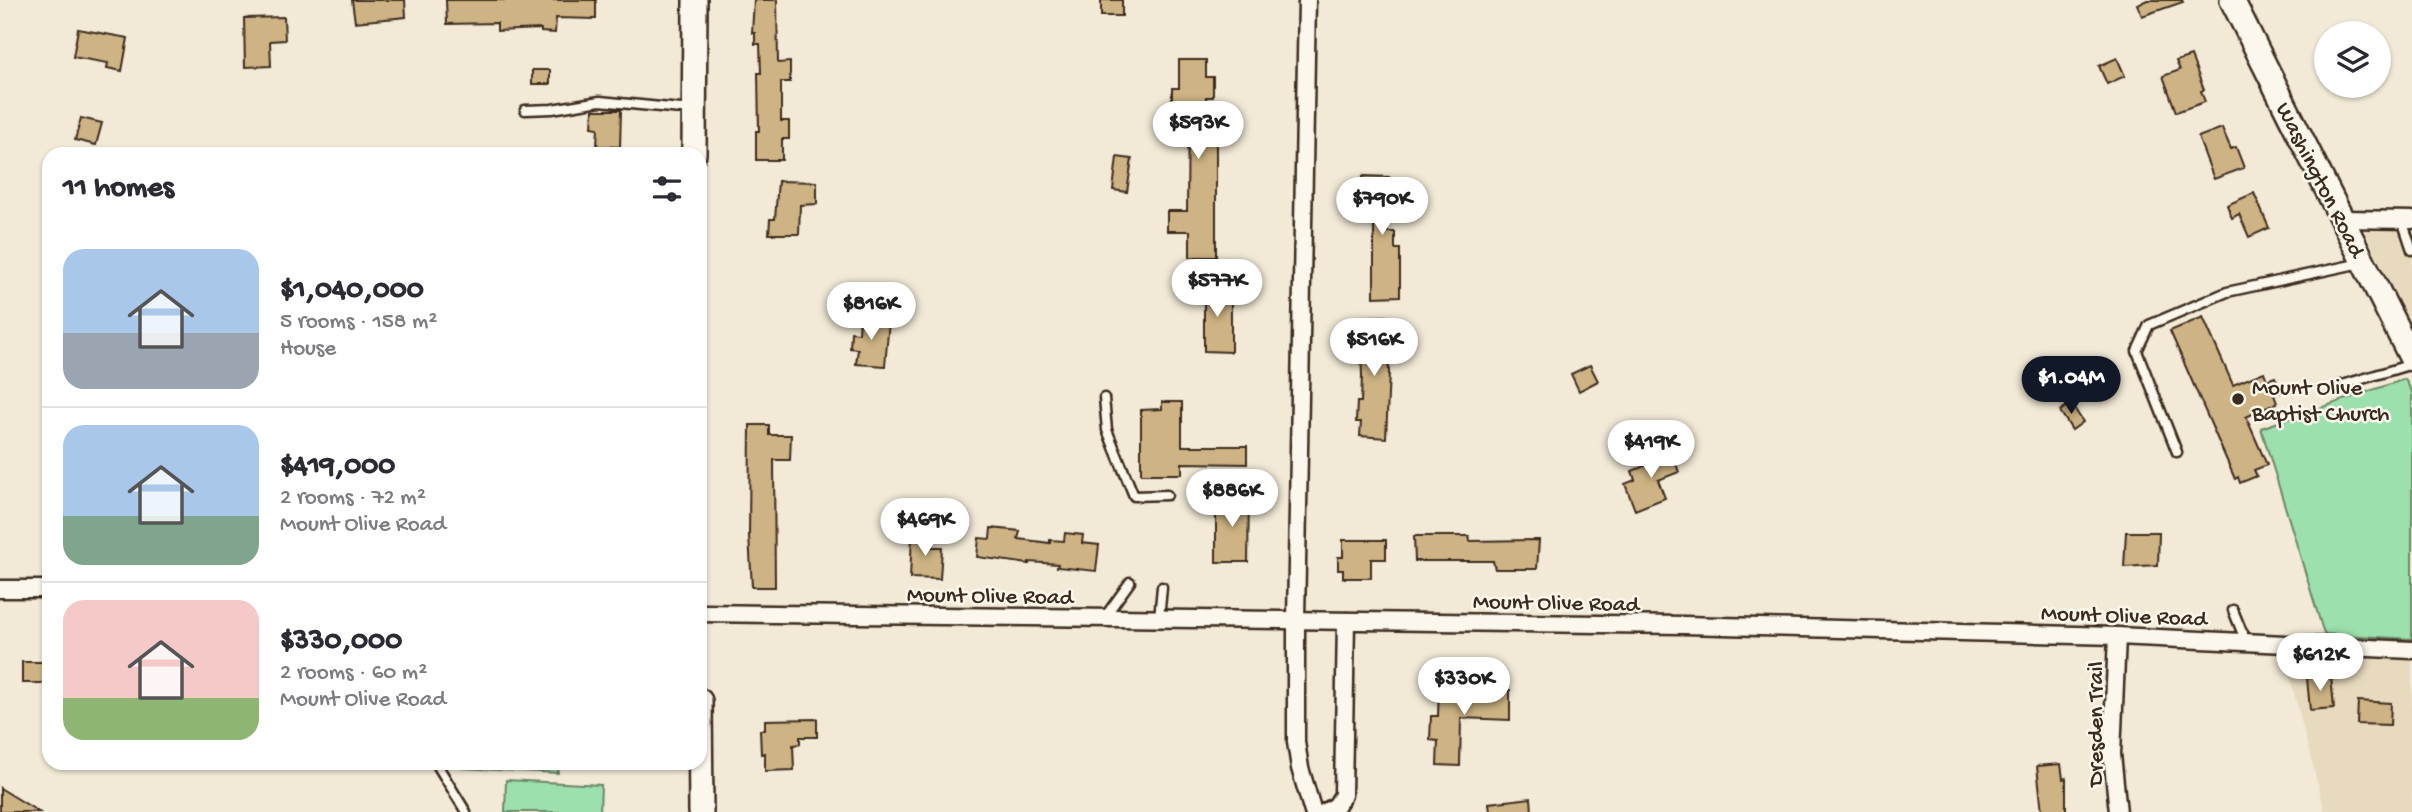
<!DOCTYPE html>
<meta charset="utf-8">
<style>
body{margin:0;font-family:"Gochi Hand",sans-serif;background:#f2f2f3;color:#2b2b33;height:100vh;display:flex;flex-direction:column;font-size:26px;white-space:nowrap}
*{box-sizing:border-box;margin:0}
p{font-size:23px;color:#7c7c81}
.icon{flex:none;width:38px;height:38px;fill:none;stroke:currentColor;stroke-width:2;stroke-linecap:round;stroke-linejoin:round}
.map{position:relative;flex:1;overflow:hidden}
.side{position:absolute;left:42px;top:147px;width:665px;height:623px;display:flex;flex-direction:column;background:#fff;border-radius:21px;box-shadow:0 2px 5px #0004}
.side>*{flex:none}
.fabs{position:absolute;left:2314px;top:21px;display:grid;gap:14px}
.fabs a{display:grid;place-items:center;width:77px;height:77px;border-radius:50%;background:#fff;box-shadow:0 2px 5px #0004;font-size:35px}
.price{position:absolute;translate:-50% -60px;padding:0 16px;border-radius:24px;background:#fff;color:#222;font-size:23px;line-height:46px;filter:drop-shadow(0 2px 4px #0008)}
.price::after{content:'';position:absolute;left:50%;top:42px;width:21px;height:16px;margin-left:-10px;background:inherit;clip-path:polygon(0 0,100% 0,50% 100%)}
.price.current{background:#111827;color:#fff}
ul{padding:0;list-style:none}
li{display:flex;align-items:center;gap:21px;height:175px;padding:0 21px}
li+li{border-top:2px solid #e1e1e2}
li span{display:grid;place-items:center;flex:none;width:196px;height:140px;border-radius:21px;color:#555}
li>.icon{margin-inline-start:auto}
span .icon{width:84px;height:84px;fill:#fffc;stroke-width:1}
li b{font-size:30px}
h2{display:flex;justify-content:space-between;align-items:center;height:84px;padding:0 21px;font-size:30px}
.map>svg:first-child{display:block}
</style>
<div class="map">
<svg width="2412" height="812" viewBox="0 0 2412 812">
<rect width="100%" height="100%" fill="#f2ead7"/>
<filter id="ink" filterUnits="userSpaceOnUse"><feTurbulence type="fractalNoise" baseFrequency=".0143" numOctaves="2"/><feDisplacementMap in="SourceGraphic" scale="14" xChannelSelector="R" yChannelSelector="G"/><feConvolveMatrix kernelMatrix="1 2 1 2 8 2 1 2 1" color-interpolation-filters="sRGB"/></filter>
<g filter="url(#ink)">
<g fill="#e7dabe">
<polygon points="2355,210 2412,213 2412,329"/>
<polygon points="2284,654 2412,660 2412,812 2325,812"/>
</g>
<g fill="#9ce1ad" stroke="#6c8666" stroke-width="2">
<polygon points="2405,379 2412,392 2412,639 2324,634 2261,428"/>
<polygon points="463,763 558,763 558,773 462,768"/>
<polygon points="506,780 601,785 600,812 505,812"/>
</g>
<g fill="#ceb484" stroke="#3b2a1e" stroke-width="2">
<polygon points="352,0 405,0 406,17 355,22"/>
<polygon points="446,0 596,0 596,19 556,18 555,33 541,32 541,29 497,31 497,23 447,24"/>
<polygon points="754,0 777,0 778,63 790,62 790,82 781,82 781,121 789,121 789,139 782,139 782,160 756,160 756,131 759,131 758,73 761,73 760,44 755,44 755,33 752,33"/>
<rect x="1101" y="0" width="21" height="16"/>
<polygon points="2148,0 2182,0 2183,2 2142,16 2137,4"/>
<polygon points="284,17 285,40 270,41 271,66 245,67 244,18"/>
<polygon points="78,29 128,38 122,71 107,68 108,63 73,57"/>
<polygon points="2191,56 2204,90 2201,91 2205,102 2176,112 2163,76 2180,70 2176,61"/>
<polygon points="2117,58 2125,76 2107,84 2099,66"/>
<polygon points="1179,60 1206,60 1206,77 1213,77 1213,97 1206,97 1207,124 1216,124 1216,257 1190,257 1190,231 1167,231 1167,211 1187,211 1188,112 1179,112 1179,103 1172,103 1172,88 1179,88"/>
<rect x="532" y="70" width="18" height="14"/>
<polygon points="593,110 621,110 620,147 597,146 598,128 592,127"/>
<polygon points="81,118 102,123 96,145 75,140"/>
<polygon points="2222,128 2231,149 2236,147 2244,168 2214,179 2198,137"/>
<polygon points="1117,157 1132,159 1127,192 1113,190"/>
<polygon points="1363,176 1389,177 1387,232 1395,232 1395,249 1400,249 1400,296 1374,297 1374,217 1362,217"/>
<polygon points="778,181 817,182 817,204 800,205 799,234 769,234 770,219 775,219"/>
<polygon points="2254,193 2269,228 2249,237 2239,214 2232,218 2227,205"/>
<polygon points="1204,285 1228,285 1228,302 1231,302 1231,352 1204,351"/>
<polygon points="1386,316 1389,372 1386,438 1360,436 1361,422 1356,422 1357,402 1361,402 1362,376 1360,317"/>
<polygon points="2203,317 2233,385 2264,372 2267,380 2275,377 2281,392 2274,395 2277,403 2246,417 2267,465 2254,470 2257,476 2240,483 2238,477 2235,479 2170,331"/>
<polygon points="860,318 889,321 885,366 856,364 858,349 850,348 851,332 859,333"/>
<polygon points="1590,365 1598,381 1579,391 1571,374"/>
<polygon points="1162,402 1182,402 1182,446 1247,446 1247,464 1182,463 1182,474 1141,474 1141,410 1162,409"/>
<polygon points="2071,403 2083,422 2072,430 2060,411"/>
<polygon points="750,425 769,425 769,435 791,435 790,460 774,460 775,587 752,587 749,536"/>
<polygon points="1671,451 1679,472 1658,480 1665,498 1635,510 1625,484 1635,480 1632,471 1647,465 1645,461"/>
<polygon points="1216,495 1249,496 1248,562 1216,562"/>
<polygon points="991,528 1020,531 1018,539 1050,543 1050,540 1064,541 1065,533 1083,535 1082,543 1099,545 1096,571 1057,567 1058,564 1029,562 1029,564 977,557 979,538 990,539"/>
<polygon points="2126,532 2159,532 2158,565 2124,567"/>
<polygon points="912,535 932,535 931,547 942,547 940,579 910,578"/>
<polygon points="1414,536 1469,536 1470,541 1539,540 1537,569 1495,569 1493,561 1415,561"/>
<polygon points="1343,540 1386,540 1386,559 1371,559 1371,578 1343,578 1343,570 1338,570 1338,557 1343,557"/>
<rect x="22" y="662" width="27" height="21"/>
<polygon points="2331,676 2334,708 2310,710 2307,678"/>
<polygon points="1439,688 1510,690 1510,720 1461,718 1460,766 1437,765 1438,741 1430,740 1431,716 1438,716"/>
<polygon points="2358,701 2391,703 2390,725 2357,724"/>
<polygon points="817,719 817,737 800,737 800,744 793,745 794,770 765,771 765,753 761,754 760,730 765,730 765,720"/>
<polygon points="2061,764 2063,779 2066,778 2066,812 2042,812 2037,766"/>
<polygon points="0,788 39,812 0,812"/>
<polygon points="1531,798 1532,812 1490,812 1489,803"/>
</g>
<g fill="none" stroke-linecap="round" stroke-linejoin="round">
<g stroke="#3b2a1e" stroke-width="13">
<g id="lane">
<polyline points="525,110 552,109 600,101 691,110"/>
<polyline points="2402,220 2412,250"/>
<polyline points="2339,386 2412,364"/>
<polyline points="1104,398 1107,430 1134,496 1167,495"/>
<polyline points="2177,452 2137,351 2149,325 2227,292 2361,263"/>
<polyline points="2233,610 2246,642"/>
<polyline points="1104,618 1130,582"/>
<polyline points="1159,618 1162,587"/>
<polyline points="436,763 466,812"/>
</g>
</g>
<g stroke="#3b2a1e" stroke-width="21">
<g id="street">
<polyline points="1307,0 1296,620 1296,742 1300,768 1313,812"/>
<polyline points="2342,219 2412,220"/>
<polyline points="0,589 49,589"/>
<polyline points="700,613 1684,625 2117,636 2412,650"/>
<polyline points="2117,636 2112,754 2118,812"/>
<polyline points="1325,812 1336,806 1343,795 1346,621"/>
</g>
</g>
<g stroke="#3b2a1e" stroke-width="28">
<g id="secondary">
<polyline points="2232,0 2412,359"/>
<polyline points="694,154 695,0"/>
<polyline points="700,701 701,812"/>
</g>
</g>
<use href="#lane" stroke="#fbf7ec" stroke-width="8"/>
<use href="#street" stroke="#fbf7ec" stroke-width="16"/>
<use href="#secondary" stroke="#fbf7ec" stroke-width="23"/>
</g>
</g>
<circle fill="#3b2a1e" stroke="#fbf7ec" stroke-width="2.5" cx="2238" cy="399" r="7"/>
<g text-anchor="middle" stroke-width="5" stroke-linejoin="round" paint-order="stroke">
<g font-size="23" fill="#3b2a1e" stroke="#fbf7ec">
<text transform="translate(2322 179) rotate(63)" y="8">Washington Road</text>
<text transform="translate(990 594) rotate(1)" y="8">Mount Olive Road</text>
<text transform="translate(1556 601) rotate(1)" y="8">Mount Olive Road</text>
<text transform="translate(2124 614) rotate(2)" y="8">Mount Olive Road</text>
<text transform="translate(2094 724) rotate(-90)" y="8">Dresden Trail</text>
</g>
<g font-size="23" fill="#3b2a1e" stroke="#fbf7ec" text-anchor="start">
<text x="2252" y="394">Mount Olive<tspan x="2252" dy="26">Baptist Church</tspan></text>
</g>
</g>
</svg>
<div class="fabs">
<a><svg class="icon" aria-label="layers" viewBox="0 0 24 24"><path d="M12 4l9 5-9 5-9-5zM3 14l9 5 9-5"/></svg></a>
</div>
<b class="price" style="left:1198px;top:161px">$593K</b>
<b class="price" style="left:1382px;top:237px">$790K</b>
<b class="price" style="left:1217px;top:319px">$577K</b>
<b class="price" style="left:871px;top:342px">$816K</b>
<b class="price" style="left:1374px;top:378px">$516K</b>
<b class="price current" style="left:2071px;top:416px">$1.04M</b>
<b class="price" style="left:1651px;top:480px">$419K</b>
<b class="price" style="left:1232px;top:529px">$886K</b>
<b class="price" style="left:925px;top:558px">$469K</b>
<b class="price" style="left:2320px;top:693px">$612K</b>
<b class="price" style="left:1464px;top:717px">$330K</b>
<section class="side">
<h2>11 homes<svg class="icon" aria-label="filters" viewBox="0 0 24 24"><path d="M4 7h16M4 17h16"/><circle cx="9" cy="7" r="2"/><circle cx="15" cy="17" r="2"/></svg></h2>
<ul>
<li><span style="background:linear-gradient(#a9c7e8 60%,#9aa5b1 0)"><svg class="icon" aria-label="home" viewBox="0 0 24 24"><path d="M3 11l9-7 9 7M6 9v11h12V9"/></svg></span><div><b>$1,040,000</b><p>5 rooms · 158 m²</p><p>House</p></div></li>
<li><span style="background:linear-gradient(#a9c7e8 65%,#7fa58c 0)"><svg class="icon" aria-label="home" viewBox="0 0 24 24"><path d="M3 11l9-7 9 7M6 9v11h12V9"/></svg></span><div><b>$419,000</b><p>2 rooms · 72 m²</p><p>Mount Olive Road</p></div></li>
<li><span style="background:linear-gradient(#f6c9c9 70%,#8fb573 0)"><svg class="icon" aria-label="home" viewBox="0 0 24 24"><path d="M3 11l9-7 9 7M6 9v11h12V9"/></svg></span><div><b>$330,000</b><p>2 rooms · 60 m²</p><p>Mount Olive Road</p></div></li>
</ul>
</section>
</div>
